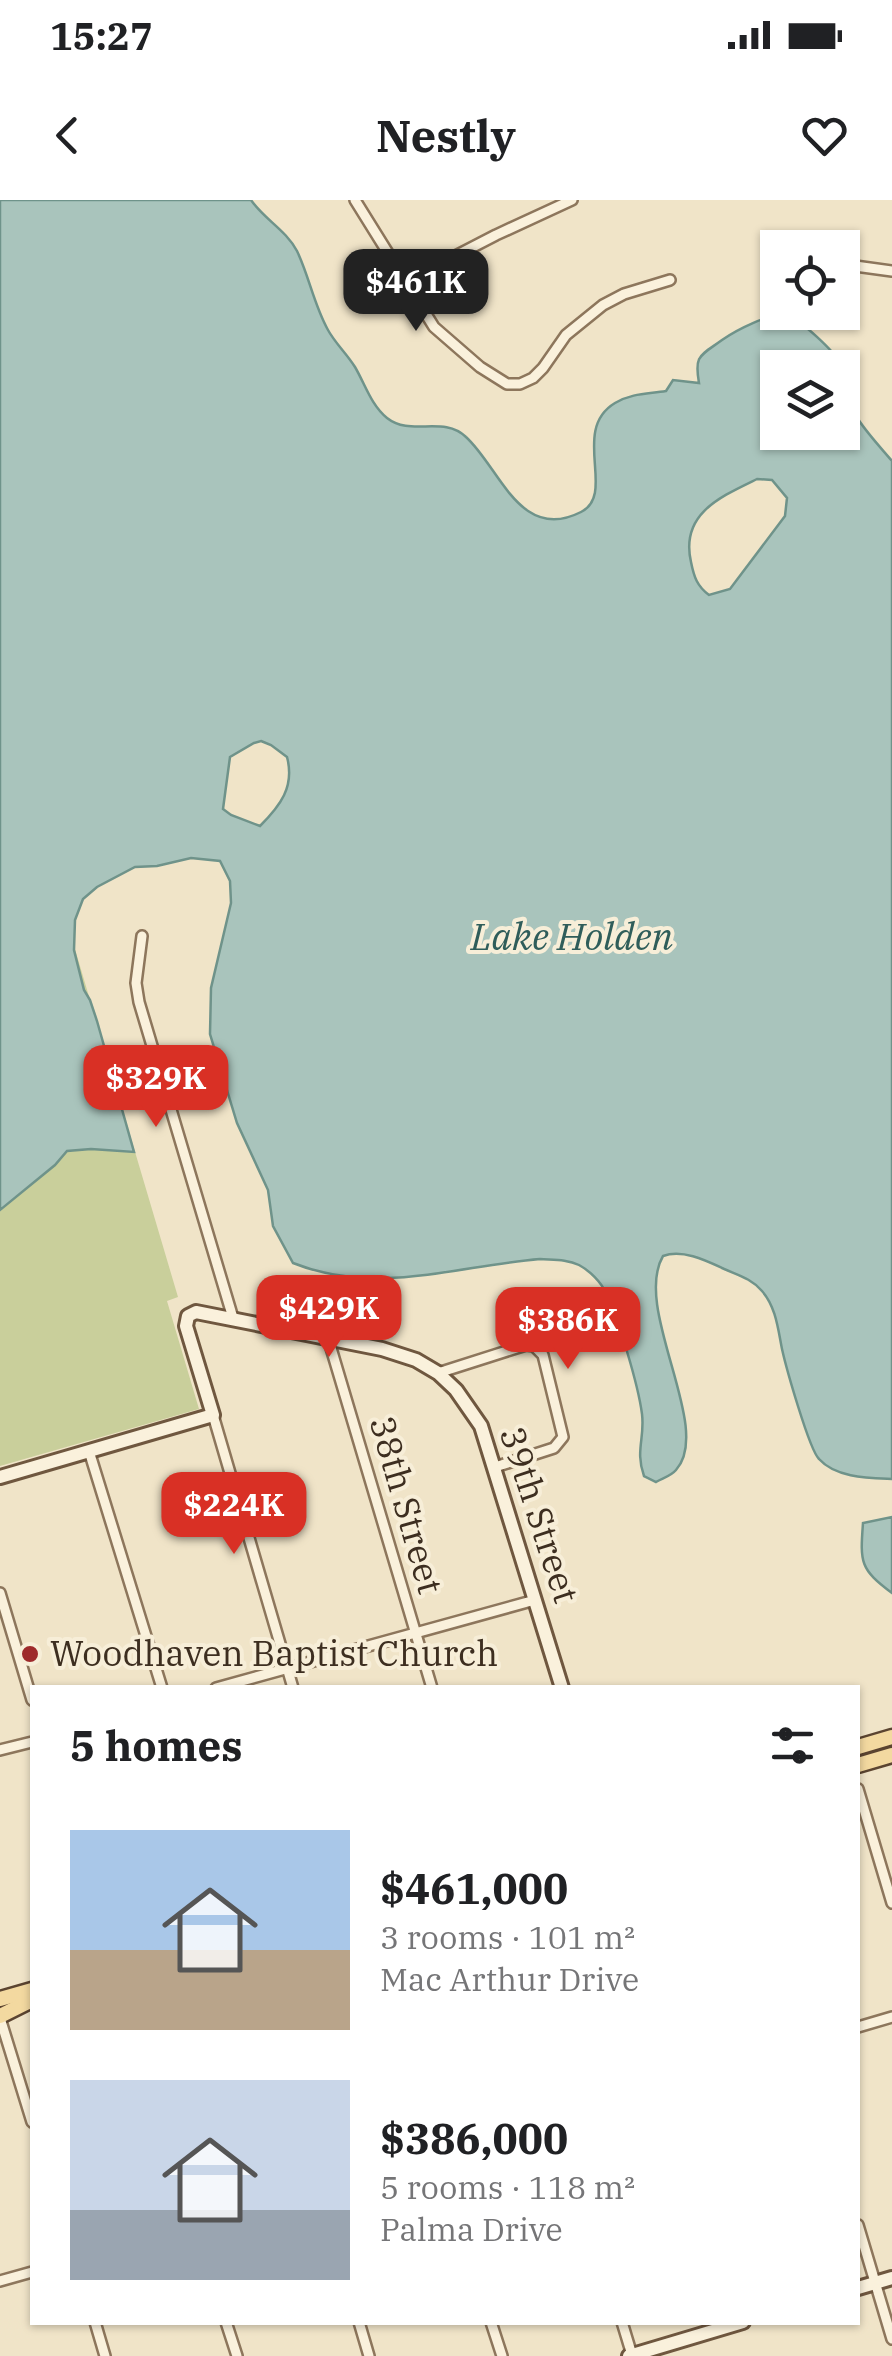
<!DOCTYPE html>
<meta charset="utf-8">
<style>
body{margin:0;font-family:"IBM Plex Serif",serif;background:#f6f6f6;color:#202124;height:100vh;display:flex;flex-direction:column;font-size:38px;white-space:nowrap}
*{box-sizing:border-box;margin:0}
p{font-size:32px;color:#757577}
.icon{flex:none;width:55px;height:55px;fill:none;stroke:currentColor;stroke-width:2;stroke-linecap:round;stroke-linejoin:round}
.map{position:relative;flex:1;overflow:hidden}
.drawer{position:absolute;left:30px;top:1485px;width:830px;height:640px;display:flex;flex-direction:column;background:#fff;border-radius:0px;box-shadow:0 2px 8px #0004}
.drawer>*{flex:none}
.tools{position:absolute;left:760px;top:30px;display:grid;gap:20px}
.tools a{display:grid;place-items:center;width:100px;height:100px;border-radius:0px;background:#fff;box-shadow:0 2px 8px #0004;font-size:50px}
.price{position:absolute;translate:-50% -85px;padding:0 22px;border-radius:20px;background:#d93025;color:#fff;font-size:32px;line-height:65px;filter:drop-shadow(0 2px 5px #0008)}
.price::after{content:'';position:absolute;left:50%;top:60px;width:30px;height:22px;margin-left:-15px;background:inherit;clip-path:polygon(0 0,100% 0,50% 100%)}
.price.current{background:#222;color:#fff}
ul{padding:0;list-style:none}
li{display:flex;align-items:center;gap:30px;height:250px;padding:0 40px}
li span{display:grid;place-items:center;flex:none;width:280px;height:200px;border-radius:0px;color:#555}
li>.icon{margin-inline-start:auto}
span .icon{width:120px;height:120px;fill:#fffc;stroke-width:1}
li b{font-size:42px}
h2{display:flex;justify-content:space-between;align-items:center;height:120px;padding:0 40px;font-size:42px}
.status{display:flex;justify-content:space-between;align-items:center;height:70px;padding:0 50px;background:#fff;direction:ltr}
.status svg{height:28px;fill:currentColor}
header{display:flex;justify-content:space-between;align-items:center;height:130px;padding:0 40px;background:#fff;font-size:45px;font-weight:700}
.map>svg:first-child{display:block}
</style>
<div class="status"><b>15:27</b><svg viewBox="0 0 49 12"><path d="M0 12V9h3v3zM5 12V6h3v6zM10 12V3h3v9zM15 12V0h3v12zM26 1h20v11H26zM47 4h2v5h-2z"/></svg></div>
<header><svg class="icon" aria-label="back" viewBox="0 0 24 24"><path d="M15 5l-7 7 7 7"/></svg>Nestly<svg class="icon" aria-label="heart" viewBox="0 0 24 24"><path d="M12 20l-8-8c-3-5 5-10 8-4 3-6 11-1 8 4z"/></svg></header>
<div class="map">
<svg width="892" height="2156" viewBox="0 0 892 2156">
<rect width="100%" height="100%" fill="#f0e4c8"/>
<polygon fill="#c9cf9b" points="69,729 178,1097 167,1101 199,1209 0,1266 0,749"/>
<g fill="#a9c4bc" stroke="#6f938a" stroke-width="2.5" fill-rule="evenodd">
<path d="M0,0h251c13,19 35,30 46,51 12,25 17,54 31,79 7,13 19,24 27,37 10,17 16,38 32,51 24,19 56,-3 79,19 34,31 54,106 115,75 36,-18 -11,-82 34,-109 17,-10 33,-9 51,-12l7,-11 26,3c-5,-28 1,-27 23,-43 13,-9 48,-28 64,-24 15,3 50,37 57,51 9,16 6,36 15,52 9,14 23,29 34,42v1018c-23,-1 -56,-1 -73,-20 -10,-10 -33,-92 -37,-110 -4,-20 -6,-42 -20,-58 -11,-13 -25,-16 -40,-23 -17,-8 -40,-19 -59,-12 -31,53 51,172 13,214 -5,6 -13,8 -20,12l-12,-6c-9,-25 1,-38 -2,-62 -4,-30 -23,-93 -36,-121 -5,-11 -16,-22 -27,-28 -12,-6 -26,-5 -39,-6 -84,7 -164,37 -247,4l-20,-37 -5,-36 -31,-67 -27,-89 1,-46 20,-85 -1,-22 -10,-20 -29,-3 -34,8 -22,1 -38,20 -14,12 -8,21 -1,30 10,40 6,10 7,21 37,131 -43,-3 -24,2 -12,14 -55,45zM778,168h64v64h-64zM757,279l15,1 15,18 -2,18 -55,73 -21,6c-12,-9 -15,-18 -18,-33 -11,-48 29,-65 66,-83zM261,541l10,4 16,12c8,30 -7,49 -27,69l-29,-11 -8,-6 7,-52 24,-14z"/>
<path d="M892,1317v76c-32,-24 -32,-30 -29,-70z"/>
</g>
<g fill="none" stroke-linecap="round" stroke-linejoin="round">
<g stroke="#8d765c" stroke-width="14">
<g id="street">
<polyline points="355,0 434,127 480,167 507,184 520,184 533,178 543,168 566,135 603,105 624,94 670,80"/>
<polyline points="848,65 892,71"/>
<polyline points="407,81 496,35 572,0"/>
<polyline points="142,736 136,783 139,802 233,1118"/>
<polyline points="328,1138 432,1488"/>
<polyline points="438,1173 526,1145 534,1146 543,1155 563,1237 554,1248 495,1267"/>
<polyline points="213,1215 293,1488"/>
<polyline points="89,1251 162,1488"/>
<polyline points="0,1393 32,1500"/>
<polyline points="216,1488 535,1400"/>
<polyline points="0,1550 32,1542"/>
<polyline points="858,1589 892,1703"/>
<polyline points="0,1818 32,1922"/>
<polyline points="858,1827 892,1817"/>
<polyline points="858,2025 892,2139"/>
<polyline points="0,2081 32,2072"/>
<polyline points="95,2122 105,2156"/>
<polyline points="226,2122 237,2156"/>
<polyline points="359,2122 369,2156"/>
<polyline points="491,2122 502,2156"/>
<polyline points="622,2122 632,2155"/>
</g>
</g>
<g stroke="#6f573f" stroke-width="18">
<g id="secondary">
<polyline points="0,1277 213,1215 186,1126 188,1116 196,1112 382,1149 416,1160 438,1173 456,1190 481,1226 562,1488"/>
<polyline points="858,2088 892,2078"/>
<polyline points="629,2156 743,2122"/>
</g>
</g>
<g stroke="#5b4430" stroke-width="19">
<g id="primary">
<polyline points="858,1547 892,1537"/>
<polyline points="858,1565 892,1555"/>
<polyline points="0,1799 32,1790"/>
<polyline points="0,1816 32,1800"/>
</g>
</g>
<use href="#street" stroke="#faf1dc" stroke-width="9"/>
<use href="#secondary" stroke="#faf1dc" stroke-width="12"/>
<use href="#primary" stroke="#f3d9a0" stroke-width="14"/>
</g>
<circle fill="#9e2a2b" stroke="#f7eed8" stroke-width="4" cx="30" cy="1454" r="10"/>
<g text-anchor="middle" stroke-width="8" stroke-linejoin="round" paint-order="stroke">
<g font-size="35" fill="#3d2e20" stroke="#f7eed8">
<text transform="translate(406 1305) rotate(74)" y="12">38th Street</text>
<text transform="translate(539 1315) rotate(72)" y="12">39th Street</text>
</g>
<g font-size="35" fill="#3d2e20" stroke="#f7eed8" text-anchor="start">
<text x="50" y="1466">Woodhaven Baptist Church</text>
</g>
<g font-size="38" font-style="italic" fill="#2f5d5a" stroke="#f7eed8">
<text x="572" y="750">Lake Holden</text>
</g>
</g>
</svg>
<div class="tools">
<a><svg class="icon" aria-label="locate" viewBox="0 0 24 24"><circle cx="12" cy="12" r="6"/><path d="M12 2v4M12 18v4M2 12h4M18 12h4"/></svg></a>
<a><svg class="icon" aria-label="layers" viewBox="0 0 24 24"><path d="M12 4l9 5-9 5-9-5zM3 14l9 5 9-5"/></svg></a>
</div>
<b class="price current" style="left:416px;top:134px">$461K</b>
<b class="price" style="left:156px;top:930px">$329K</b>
<b class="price" style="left:329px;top:1160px">$429K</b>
<b class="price" style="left:568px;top:1172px">$386K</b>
<b class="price" style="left:234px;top:1357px">$224K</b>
<section class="drawer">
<h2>5 homes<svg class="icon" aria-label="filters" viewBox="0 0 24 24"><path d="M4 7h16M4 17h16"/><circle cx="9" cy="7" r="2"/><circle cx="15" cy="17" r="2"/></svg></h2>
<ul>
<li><span style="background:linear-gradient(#a9c7e8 60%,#b9a48a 0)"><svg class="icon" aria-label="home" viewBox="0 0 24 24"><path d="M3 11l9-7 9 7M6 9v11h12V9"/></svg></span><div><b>$461,000</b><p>3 rooms · 101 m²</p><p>Mac Arthur Drive</p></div></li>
<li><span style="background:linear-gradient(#c9d6e8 65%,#9aa5b1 0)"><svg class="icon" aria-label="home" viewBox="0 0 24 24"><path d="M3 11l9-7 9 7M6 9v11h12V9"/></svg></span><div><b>$386,000</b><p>5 rooms · 118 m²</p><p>Palma Drive</p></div></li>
</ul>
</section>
</div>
